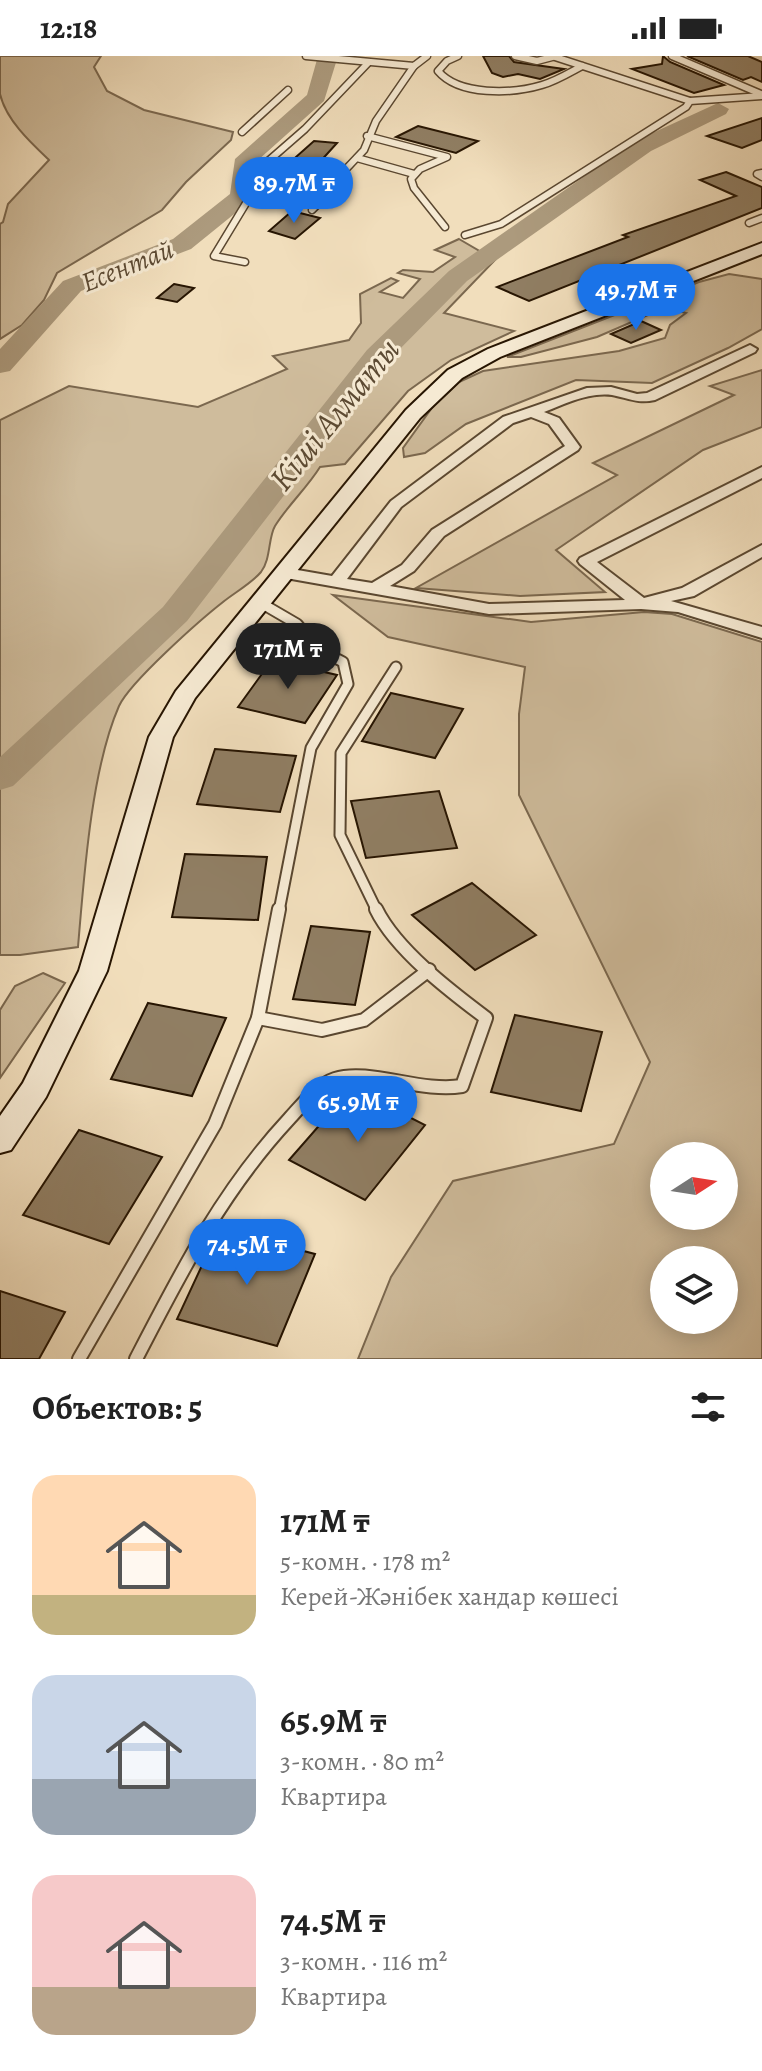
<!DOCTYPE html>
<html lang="ru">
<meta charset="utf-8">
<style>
body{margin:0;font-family:Alegreya,serif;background:#f2f2f2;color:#222;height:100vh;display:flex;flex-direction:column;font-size:30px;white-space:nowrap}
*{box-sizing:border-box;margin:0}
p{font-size:26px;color:#767676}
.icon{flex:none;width:44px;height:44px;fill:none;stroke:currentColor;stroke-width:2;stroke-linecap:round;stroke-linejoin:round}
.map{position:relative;height:1303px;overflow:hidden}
.panel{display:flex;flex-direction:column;background:#fff;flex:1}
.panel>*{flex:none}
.needle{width:52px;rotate:78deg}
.fabs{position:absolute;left:650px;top:1086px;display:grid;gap:16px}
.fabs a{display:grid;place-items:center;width:88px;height:88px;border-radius:50%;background:#fff;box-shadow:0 4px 20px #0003;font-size:40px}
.price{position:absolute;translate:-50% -68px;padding:0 18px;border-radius:28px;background:#1a73e8;color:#fff;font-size:26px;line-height:52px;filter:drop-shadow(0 2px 4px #0008)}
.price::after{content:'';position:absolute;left:50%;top:48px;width:24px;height:18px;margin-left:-12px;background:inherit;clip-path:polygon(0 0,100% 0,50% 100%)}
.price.active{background:#222;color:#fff}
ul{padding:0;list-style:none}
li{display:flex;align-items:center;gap:24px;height:200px;padding:0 32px}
li span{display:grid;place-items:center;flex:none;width:224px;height:160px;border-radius:24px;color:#555}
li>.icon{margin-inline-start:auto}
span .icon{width:96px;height:96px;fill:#fffc;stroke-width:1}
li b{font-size:34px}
h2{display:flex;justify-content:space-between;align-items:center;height:96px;padding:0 32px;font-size:34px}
.status{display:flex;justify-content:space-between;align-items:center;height:56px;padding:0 40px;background:#fff;direction:ltr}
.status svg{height:22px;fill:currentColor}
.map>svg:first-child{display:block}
</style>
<div class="status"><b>12:18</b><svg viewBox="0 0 49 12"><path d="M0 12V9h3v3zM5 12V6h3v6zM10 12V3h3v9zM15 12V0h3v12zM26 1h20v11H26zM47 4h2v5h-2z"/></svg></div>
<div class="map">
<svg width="762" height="1303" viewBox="0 0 762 1303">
<rect width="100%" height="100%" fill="#f1debc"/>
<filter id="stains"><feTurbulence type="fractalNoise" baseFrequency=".0025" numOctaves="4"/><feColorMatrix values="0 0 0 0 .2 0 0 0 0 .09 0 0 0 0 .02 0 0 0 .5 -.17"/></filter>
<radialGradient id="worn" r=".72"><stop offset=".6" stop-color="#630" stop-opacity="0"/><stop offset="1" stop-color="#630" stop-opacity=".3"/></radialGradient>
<g fill="#cfbc9c" stroke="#7b684f" stroke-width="2" fill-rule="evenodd">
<path d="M0,0h101l-7,11 13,24 37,19 89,22 -2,8 -45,42 -24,28 -105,63 -13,27 -22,25 -22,14v-115l3,-2 5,-18 41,-44c-18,-17 -43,-40 -49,-66 0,-11 0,-26 0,-38z"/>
<path d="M459,183l36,21 -51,53 70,18 -63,29 -43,31 -63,73 -25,3c-13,21 -32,38 -45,59 -7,12 -4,33 -14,46 -9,11 -27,21 -38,30 -23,18 -93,80 -104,104 -28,64 -35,171 -41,241l-58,8h-20v-535l69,-34 129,21 89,-38 -14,-13 76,-16 12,-17 -1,-29 31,-16 7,3 -18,11 23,6 17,-19 -22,-6 5,-3 30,2 22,-15 -20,-7z"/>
<polygon points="729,218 762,223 762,273 728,292 652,327 576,324 466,368 425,397 404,401 403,392 434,349 459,326 483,315 619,295 665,282 670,269 686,257 664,252 597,281 521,301 507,301 699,226"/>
<polygon points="762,314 762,371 703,394 556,494 605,536 520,540 416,532 617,419 593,407 734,339 710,330"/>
<path d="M333,539l198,27 113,-10 28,2 90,28v717h-404l33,-82 62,-96 161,-37 36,-82 -131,-267v-81l6,-47 -137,-30zM664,1100h60v60h-60zM664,1204h60v60h-60z"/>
<polygon points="43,917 65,927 0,1022 0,954 15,930"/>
</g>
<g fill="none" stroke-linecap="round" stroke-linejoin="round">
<g fill="#ac9a7d" fill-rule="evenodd">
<polygon points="318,0 338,0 324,45 257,105 253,141 249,146 191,193 81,235 10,315 0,317 0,293 63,225 173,183 230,138 235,103 307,39"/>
<polygon points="718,47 729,53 726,58 651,95 467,225 387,306 187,565 13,730 0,734 0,701 163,551 367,294 449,215 635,85"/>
</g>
</g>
<g fill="#907e63" stroke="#271502" stroke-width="2">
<polygon points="483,0 509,0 514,6 564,13 540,23 518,18 503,21 492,17"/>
<polygon points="663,0 670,6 724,29 694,37 632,13 662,8"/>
<polygon points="687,0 748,0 762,6 762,26 751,21 743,24"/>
<polygon points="762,62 762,84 742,92 707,80"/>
<polygon points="418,70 478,85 456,97 396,81"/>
<polygon points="314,85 337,87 299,129 270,124"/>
<polygon points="726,116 762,131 762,152 529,245 497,231 628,181 623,179 736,140 700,124"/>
<polygon points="292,155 320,162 295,183 269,175"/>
<polygon points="174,228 194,232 177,246 157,242"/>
<polygon points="641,265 661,274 631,287 611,278"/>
<polygon points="272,604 337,619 305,667 238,651"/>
<polygon points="391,637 463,653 435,702 362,685"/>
<polygon points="215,693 296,700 280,756 197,748"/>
<polygon points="439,735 457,792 366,802 351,745"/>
<polygon points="185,798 267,801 258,864 172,861"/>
<polygon points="472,827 536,879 475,914 412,859"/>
<polygon points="311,870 370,876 355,949 293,943"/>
<polygon points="148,947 226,962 192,1040 111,1023"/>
<polygon points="515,959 602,976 581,1055 491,1036"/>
<polygon points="352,1032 425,1069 365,1144 289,1104"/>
<polygon points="79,1074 162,1101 109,1188 23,1159"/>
<polygon points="219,1173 315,1198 277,1290 177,1263"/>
<polygon points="0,1235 65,1256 39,1303 0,1303"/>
</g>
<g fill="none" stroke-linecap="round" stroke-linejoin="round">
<g stroke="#5a4730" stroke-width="9">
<g id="service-far2">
<polyline points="306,0 414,10 427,0"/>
<path d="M458,0l-11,5 -9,10c21,25 74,23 104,14 14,-4 27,-12 40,-19"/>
<polyline points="515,0 537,5 556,0"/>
<polyline points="672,0 761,38"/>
<polyline points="555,1 690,45"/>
<polyline points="242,76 288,34"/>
<polyline points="367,80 447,101 420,113 411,123 414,132 445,171"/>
<polyline points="357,102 414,118"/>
<polyline points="762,117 757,118 762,121"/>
<polyline points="312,154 317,149 311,142 312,136 330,130 364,94 376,65 414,10"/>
<polyline points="749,167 762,162"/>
<polyline points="465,179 501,168 686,51 690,45 762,40"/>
<polyline points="245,206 214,200 257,129 266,107 305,73 368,7"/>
</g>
</g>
<g stroke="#5a4730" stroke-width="13">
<g id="service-far1">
<polyline points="261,547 297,568 318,593 343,606 348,628 311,692 279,855"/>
<polyline points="377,855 340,779 341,697 396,611"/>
</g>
</g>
<g stroke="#5a4730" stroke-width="16">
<g id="service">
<polyline points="258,962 322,974 364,964 429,914"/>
<polyline points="79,1303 215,1068 258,962 279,853"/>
<path d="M136,1303c45,-87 86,-168 153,-240 13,-14 28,-34 46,-40 34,-11 86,14 127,7l24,-68c-36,-27 -90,-68 -110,-109"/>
</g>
</g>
<g stroke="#5a4730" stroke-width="4">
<path id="minor" d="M750,289l7,4 -2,3 -100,48c-17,4 -27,-2 -43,-5 -24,-3 -47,9 -68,17l15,6 21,29 -2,3 -134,86 -30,35 -24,15 99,18 136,-4 -45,-36 -2,-3 2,-3 182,-91v11l-165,84 47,36 38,-10 80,-43v12l-68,39 -23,5 91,26v11l-84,-26 -37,-3 -152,5 -203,-36 -8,-5 8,-5 46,8 59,-75 112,-84 84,-29 24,-1 26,7 10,-1zM531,361l18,7 16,22 -133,84 -30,35 -30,18 -25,-4 54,-72 112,-84z"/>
</g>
<g stroke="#271502" stroke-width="4">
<polygon id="secondary" points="762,187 762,198 500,301 462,322 420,362 195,642 173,681 107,915 46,1041 11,1094 0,1097 0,1060 23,1027 79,915 149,681 176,635 406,354 448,314 488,293"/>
</g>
<use href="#service-far2" stroke="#f6ead3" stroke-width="6"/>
<use href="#service-far1" stroke="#f6ead3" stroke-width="9"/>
<use href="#service" stroke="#f6ead3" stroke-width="12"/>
<use href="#minor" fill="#f6ead3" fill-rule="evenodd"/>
<use href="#secondary" fill="#f6ead3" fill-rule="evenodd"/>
</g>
<g text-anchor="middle" stroke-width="6" stroke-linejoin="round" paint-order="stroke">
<g font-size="28" font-style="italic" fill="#5c4a33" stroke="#f6ead3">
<text transform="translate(127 209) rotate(-22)" y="10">Есентай</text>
</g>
<g font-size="34" font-style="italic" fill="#5c4a33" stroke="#f6ead3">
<text transform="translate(334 358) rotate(-51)" y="12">Кіші Алматы</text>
</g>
</g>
<rect width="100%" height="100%" filter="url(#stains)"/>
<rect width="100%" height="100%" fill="url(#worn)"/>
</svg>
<div class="fabs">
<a><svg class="needle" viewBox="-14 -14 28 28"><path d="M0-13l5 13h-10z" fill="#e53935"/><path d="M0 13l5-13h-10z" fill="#767676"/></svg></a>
<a><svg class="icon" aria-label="layers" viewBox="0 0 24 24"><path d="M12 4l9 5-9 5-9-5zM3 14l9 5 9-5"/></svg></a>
</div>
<b class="price" style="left:294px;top:169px">89.7M ₸</b>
<b class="price" style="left:636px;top:276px">49.7M ₸</b>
<b class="price active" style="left:288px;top:635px">171M ₸</b>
<b class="price" style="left:358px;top:1088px">65.9M ₸</b>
<b class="price" style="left:247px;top:1231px">74.5M ₸</b>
</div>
<section class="panel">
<h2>Объектов: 5<svg class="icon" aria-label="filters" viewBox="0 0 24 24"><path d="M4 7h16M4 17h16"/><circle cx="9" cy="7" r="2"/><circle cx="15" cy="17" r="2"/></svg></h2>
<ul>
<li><span style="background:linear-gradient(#ffd9b3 75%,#c2b280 0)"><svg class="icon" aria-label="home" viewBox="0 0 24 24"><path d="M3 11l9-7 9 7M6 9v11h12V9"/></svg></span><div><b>171M ₸</b><p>5-комн. · 178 m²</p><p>Керей-Жәнібек хандар көшесі</p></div></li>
<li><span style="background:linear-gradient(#c9d6e8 65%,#9aa5b1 0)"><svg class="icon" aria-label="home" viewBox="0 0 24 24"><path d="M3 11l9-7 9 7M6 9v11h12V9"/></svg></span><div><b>65.9M ₸</b><p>3-комн. · 80 m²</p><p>Квартира</p></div></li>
<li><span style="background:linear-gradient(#f6c9c9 70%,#b9a48a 0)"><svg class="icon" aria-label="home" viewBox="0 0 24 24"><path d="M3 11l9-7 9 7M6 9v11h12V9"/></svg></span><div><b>74.5M ₸</b><p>3-комн. · 116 m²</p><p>Квартира</p></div></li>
</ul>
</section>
